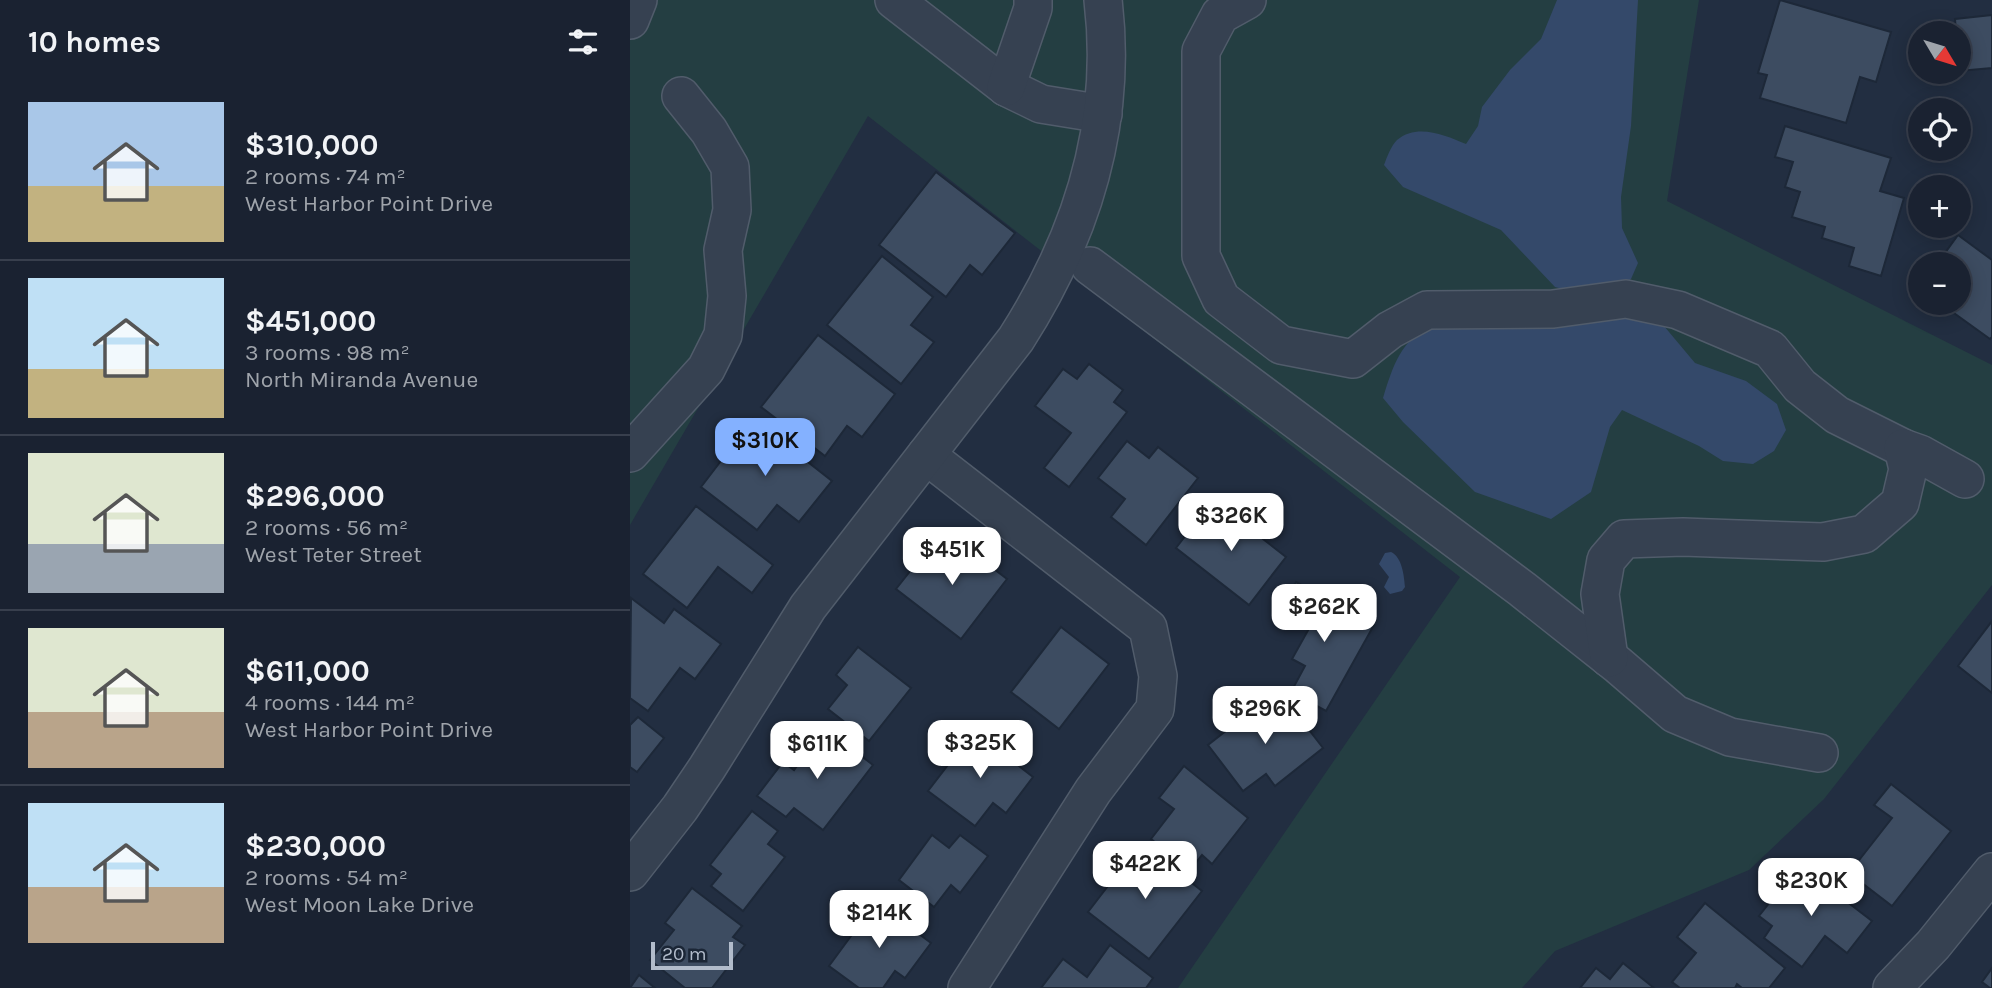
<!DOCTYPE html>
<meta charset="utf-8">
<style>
body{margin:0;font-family:Karla,sans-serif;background:#232a39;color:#f1f3f6;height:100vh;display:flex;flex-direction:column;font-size:26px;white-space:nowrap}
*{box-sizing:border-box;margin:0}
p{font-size:23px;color:#9fa4ab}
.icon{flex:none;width:38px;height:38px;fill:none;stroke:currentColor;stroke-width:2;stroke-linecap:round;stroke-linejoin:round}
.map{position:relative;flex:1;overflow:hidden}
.side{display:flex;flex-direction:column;background:#1a2231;width:630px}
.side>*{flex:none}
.needle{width:46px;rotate:128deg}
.controls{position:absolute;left:1278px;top:21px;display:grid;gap:14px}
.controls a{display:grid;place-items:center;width:63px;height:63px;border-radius:50%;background:#1a2231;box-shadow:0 4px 18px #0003,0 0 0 2px #383f4d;font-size:35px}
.scale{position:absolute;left:21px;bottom:18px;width:82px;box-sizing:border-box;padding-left:7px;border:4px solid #b2bccb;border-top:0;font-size:19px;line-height:24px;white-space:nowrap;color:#b2bccb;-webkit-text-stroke:5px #1b2636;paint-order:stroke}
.price{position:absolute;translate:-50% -60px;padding:0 16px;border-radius:14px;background:#fff;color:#222;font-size:23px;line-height:46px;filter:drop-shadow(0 2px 4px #0008)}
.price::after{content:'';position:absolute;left:50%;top:42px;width:21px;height:16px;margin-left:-10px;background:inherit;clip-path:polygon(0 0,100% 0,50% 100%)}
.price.active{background:#84b1ff;color:#111}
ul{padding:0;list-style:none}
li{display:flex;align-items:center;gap:21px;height:175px;padding:0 28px}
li+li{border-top:2px solid #383f4d}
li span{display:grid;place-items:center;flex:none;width:196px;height:140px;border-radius:0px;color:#555}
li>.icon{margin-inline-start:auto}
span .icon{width:84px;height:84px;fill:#fffc;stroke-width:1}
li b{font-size:30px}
h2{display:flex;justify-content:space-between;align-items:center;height:84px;padding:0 28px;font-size:30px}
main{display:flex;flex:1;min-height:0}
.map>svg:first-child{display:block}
</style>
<main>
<section class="side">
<h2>10 homes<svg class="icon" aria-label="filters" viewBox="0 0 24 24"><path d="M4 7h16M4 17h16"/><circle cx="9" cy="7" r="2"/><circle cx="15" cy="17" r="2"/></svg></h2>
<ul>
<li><span style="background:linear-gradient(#a9c7e8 60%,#c2b280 0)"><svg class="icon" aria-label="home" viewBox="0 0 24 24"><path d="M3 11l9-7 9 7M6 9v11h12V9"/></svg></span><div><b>$310,000</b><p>2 rooms · 74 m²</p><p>West Harbor Point Drive</p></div></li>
<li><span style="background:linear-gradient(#bfe0f5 65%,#c2b280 0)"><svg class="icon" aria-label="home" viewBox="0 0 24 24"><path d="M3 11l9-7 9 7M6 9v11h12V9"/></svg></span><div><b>$451,000</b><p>3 rooms · 98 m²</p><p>North Miranda Avenue</p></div></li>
<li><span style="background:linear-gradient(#dfe7d0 65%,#9aa5b1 0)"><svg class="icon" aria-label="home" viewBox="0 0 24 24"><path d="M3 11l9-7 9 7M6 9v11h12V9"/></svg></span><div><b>$296,000</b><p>2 rooms · 56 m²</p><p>West Teter Street</p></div></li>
<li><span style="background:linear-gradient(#dfe7d0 60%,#b9a48a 0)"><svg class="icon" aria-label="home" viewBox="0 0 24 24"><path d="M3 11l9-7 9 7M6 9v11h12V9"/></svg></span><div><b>$611,000</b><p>4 rooms · 144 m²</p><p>West Harbor Point Drive</p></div></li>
<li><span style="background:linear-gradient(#bfe0f5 60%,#b9a48a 0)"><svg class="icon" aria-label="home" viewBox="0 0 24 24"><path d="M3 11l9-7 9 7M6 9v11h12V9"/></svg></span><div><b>$230,000</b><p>2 rooms · 54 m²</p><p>West Moon Lake Drive</p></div></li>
</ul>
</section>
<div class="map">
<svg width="1362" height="988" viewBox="0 0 1362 988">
<rect width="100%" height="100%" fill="#222e41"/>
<polygon fill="#243e42" points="0,0 1069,0 1037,201 1362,365 1362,585 1194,799 1119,870 925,951 892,988 548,988 830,577 238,116 0,525"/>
<g fill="#34496a">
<path d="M927,0h81l-7,126 -10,71 1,31 16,35 -7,16 -17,12 -28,4 -31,-8 -54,-57 -98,-43 -19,-22c3,-8 7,-19 13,-25 20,-17 48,-5 69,4l12,-18 4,-19 28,-37 31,-31z"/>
<path d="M1027,313l7,13 31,37 51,18 31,23 9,26 -12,21 -21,13 -30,-3 -24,-15 -77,-36 -12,17 -19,65 -40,27 -76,-27 -72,-70 -20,-24c12,-39 17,-51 48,-78z"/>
<path d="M761,552c11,5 13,23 14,35l-3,4 -12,3 -6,-7 5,-10 -10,-13 6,-11z"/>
</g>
<g fill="#3d4c61" stroke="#1d2838" stroke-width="2">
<polygon points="1150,0 1261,32 1246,82 1230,77 1216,123 1130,98 1137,75 1128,73"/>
<polygon points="1362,15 1362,68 1329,71 1328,33 1326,33 1325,19"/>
<polygon points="1155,126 1261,158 1250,191 1274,198 1251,276 1219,266 1224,248 1192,238 1195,227 1162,217 1170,192 1155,187 1163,162 1145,157"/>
<polygon points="306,172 385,233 352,275 340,265 316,297 249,245"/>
<polygon points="1328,235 1362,260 1362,337 1360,339 1310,303 1328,303 1328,264 1307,264"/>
<polygon points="252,256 303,297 281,325 304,342 271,384 197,325"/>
<polygon points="188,335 265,394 232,437 217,426 195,456 131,407"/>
<polygon points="459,364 493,390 484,402 497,412 439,487 414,468 441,433 405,406 433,369 447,379"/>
<polygon points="123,419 202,481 169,522 147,505 127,530 71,487"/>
<polygon points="497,441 519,458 528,447 568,478 516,545 481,517 495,499 468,478"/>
<polygon points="583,500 656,557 619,605 546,548"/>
<polygon points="66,506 143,565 122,593 88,567 57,608 13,574"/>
<polygon points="304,541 325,558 334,546 377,579 331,639 266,589"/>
<polygon points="666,582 744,625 696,711 661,692 675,666 662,659 681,625 651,609"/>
<polygon points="1,598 34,623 44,609 91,644 65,679 50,668 18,711 0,698"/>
<polygon points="1362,621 1362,693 1328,666"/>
<polygon points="431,627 479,664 429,729 381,692"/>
<polygon points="228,647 281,688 239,741 198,709 217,685 206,675"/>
<polygon points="634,701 644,715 659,704 693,748 645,786 636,774 613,791 578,745"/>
<polygon points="8,717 34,738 7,772 0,767 0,725"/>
<polygon points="195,728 243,765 193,830 164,808 156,817 127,796 153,762 164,770"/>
<polygon points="344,731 403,777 376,813 363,803 345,826 298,791"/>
<polygon points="554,766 618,818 582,864 572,855 560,870 521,839 544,809 529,798"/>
<polygon points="1261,784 1321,831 1262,906 1219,873 1262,818 1244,805"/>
<polygon points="122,811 148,831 138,844 155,857 113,911 81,886 91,874 80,865"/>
<polygon points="302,835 319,848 330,835 358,856 330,893 321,885 304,907 269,880"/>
<polygon points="511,843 572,891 519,959 458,912"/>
<polygon points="1169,865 1242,921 1217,953 1195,936 1172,967 1134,938 1142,926 1129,916"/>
<polygon points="62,888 112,926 103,937 115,945 82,988 55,988 20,960 44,930 35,923"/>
<polygon points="246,902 301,943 275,978 265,971 253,988 229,988 199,966"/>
<polygon points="1075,903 1155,968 1139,988 1112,988 1107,984 1105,988 1050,988 1042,982 1066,953 1047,937"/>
<polygon points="480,945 523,978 516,988 411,988 433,959 457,977"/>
<polygon points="993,963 1024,988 950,988 966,968 980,979"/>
<polygon points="1362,968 1362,988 1360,988 1352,982"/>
<polygon points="9,975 25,988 0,988"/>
</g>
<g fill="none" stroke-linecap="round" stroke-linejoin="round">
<g stroke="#515c6b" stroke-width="40">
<g id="minor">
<polyline points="264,0 376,87 411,104 473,114"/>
<polyline points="617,0 590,15 571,51 571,256 591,299 651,345 723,359 760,330 797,310 923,309 996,299 1048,310 1140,349 1170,386 1207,415 1273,448"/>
<polyline points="0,20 8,0"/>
<polyline points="376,87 403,8 403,0"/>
<polyline points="460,266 892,589 988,665 1045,714 1100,737 1189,753"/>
<polyline points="0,453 76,369 93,335 97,296 93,250 102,210 100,167 79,131 51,96"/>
<polyline points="296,455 518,628 528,676 525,709 463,791 337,988"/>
<polyline points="979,658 970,594 976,560 994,539 1053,537 1193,542 1234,534 1270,503 1278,469 1273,448 1290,454 1335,479"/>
<path d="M0,872l50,-64 27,-40 101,-161 208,-268c66,-103 102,-215 87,-339"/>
<polyline points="1262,988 1303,945 1362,872"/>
</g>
</g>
<use href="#minor" stroke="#364151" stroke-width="37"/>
</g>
</svg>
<div class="controls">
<a><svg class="needle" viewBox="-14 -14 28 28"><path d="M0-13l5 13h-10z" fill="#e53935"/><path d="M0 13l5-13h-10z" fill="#9fa4ab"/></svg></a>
<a><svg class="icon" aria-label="locate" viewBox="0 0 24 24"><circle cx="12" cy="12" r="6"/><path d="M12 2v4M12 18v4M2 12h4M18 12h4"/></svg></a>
<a>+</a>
<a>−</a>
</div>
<div class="scale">20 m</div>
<b class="price active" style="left:135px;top:478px">$310K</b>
<b class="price" style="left:601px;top:553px">$326K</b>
<b class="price" style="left:322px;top:587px">$451K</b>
<b class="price" style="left:694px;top:644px">$262K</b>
<b class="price" style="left:635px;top:746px">$296K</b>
<b class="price" style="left:350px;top:780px">$325K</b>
<b class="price" style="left:187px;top:781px">$611K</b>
<b class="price" style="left:515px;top:901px">$422K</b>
<b class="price" style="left:1181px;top:918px">$230K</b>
<b class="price" style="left:249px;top:950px">$214K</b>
</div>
</main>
